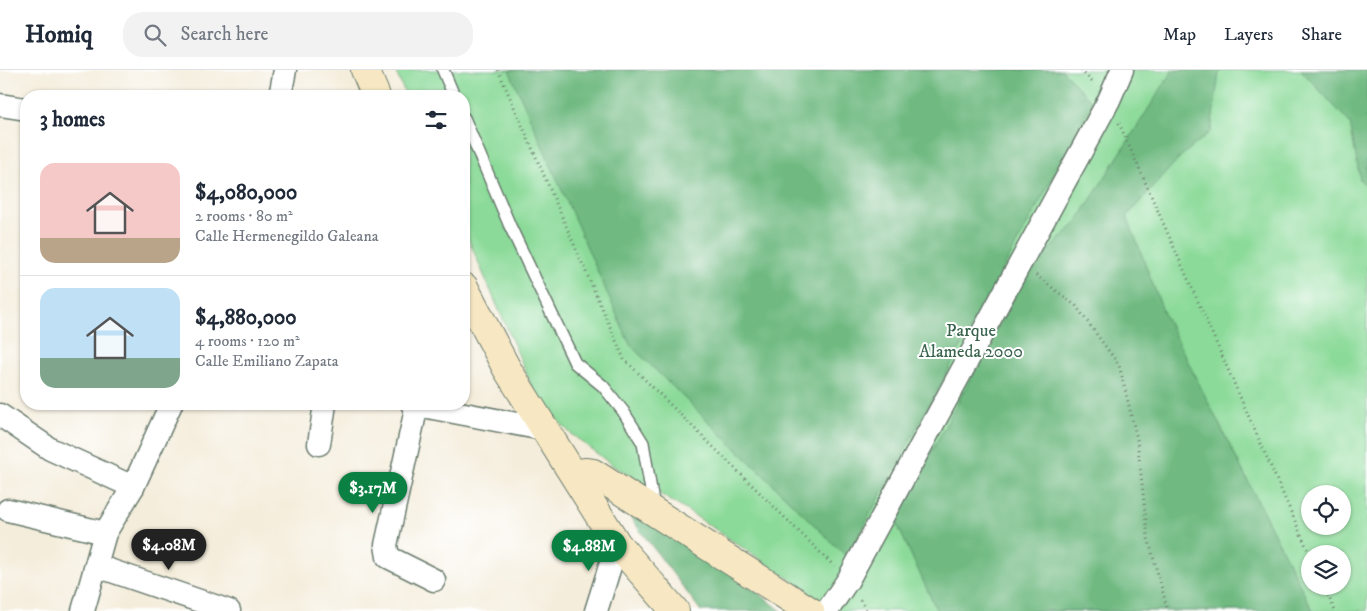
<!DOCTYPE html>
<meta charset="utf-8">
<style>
body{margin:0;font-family:"IM FELL DW Pica",serif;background:#f2f2f3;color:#1f2937;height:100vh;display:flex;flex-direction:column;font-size:19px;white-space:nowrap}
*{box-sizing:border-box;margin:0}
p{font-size:16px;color:#747a83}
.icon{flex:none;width:28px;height:28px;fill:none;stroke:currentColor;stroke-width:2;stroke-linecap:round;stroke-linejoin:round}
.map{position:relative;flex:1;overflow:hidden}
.panel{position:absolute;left:20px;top:20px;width:450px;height:320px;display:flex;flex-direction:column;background:#fff;border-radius:20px;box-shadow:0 1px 4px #0004}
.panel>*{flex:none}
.buttons{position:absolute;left:1301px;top:415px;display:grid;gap:10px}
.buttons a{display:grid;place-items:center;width:50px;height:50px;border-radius:50%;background:#fff;box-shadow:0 1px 4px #0004;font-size:25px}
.price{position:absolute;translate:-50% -42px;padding:0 11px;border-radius:18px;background:#0b8043;color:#fff;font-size:16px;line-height:32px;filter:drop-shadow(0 1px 2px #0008)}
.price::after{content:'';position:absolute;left:50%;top:30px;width:15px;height:11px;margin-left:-8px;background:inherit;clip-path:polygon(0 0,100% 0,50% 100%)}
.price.on{background:#222;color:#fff}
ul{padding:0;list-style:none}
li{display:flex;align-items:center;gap:15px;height:125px;padding:0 20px}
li+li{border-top:1px solid #e0e1e3}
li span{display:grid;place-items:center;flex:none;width:140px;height:100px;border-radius:15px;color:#555}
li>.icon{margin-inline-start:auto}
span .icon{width:60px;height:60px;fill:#fffc;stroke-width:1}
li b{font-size:21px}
h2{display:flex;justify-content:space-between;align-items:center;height:60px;padding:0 20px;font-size:21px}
header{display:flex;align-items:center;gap:30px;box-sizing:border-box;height:70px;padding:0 25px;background:#fff;border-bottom:1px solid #e0e1e3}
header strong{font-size:24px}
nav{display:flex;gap:28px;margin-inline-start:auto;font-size:18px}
.search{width:350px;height:45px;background:#f2f2f3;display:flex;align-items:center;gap:12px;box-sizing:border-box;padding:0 18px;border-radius:20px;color:#747a83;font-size:19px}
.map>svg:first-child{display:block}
</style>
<header>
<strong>Homiq</strong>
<div class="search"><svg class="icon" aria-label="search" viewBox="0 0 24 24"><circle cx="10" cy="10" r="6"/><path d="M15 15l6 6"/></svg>Search here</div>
<nav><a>Map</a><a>Layers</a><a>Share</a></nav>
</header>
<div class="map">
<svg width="1367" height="541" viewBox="0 0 1367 541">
<rect width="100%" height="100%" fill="#fff"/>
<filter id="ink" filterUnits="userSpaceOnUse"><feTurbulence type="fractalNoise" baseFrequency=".02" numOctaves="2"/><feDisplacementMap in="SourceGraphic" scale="10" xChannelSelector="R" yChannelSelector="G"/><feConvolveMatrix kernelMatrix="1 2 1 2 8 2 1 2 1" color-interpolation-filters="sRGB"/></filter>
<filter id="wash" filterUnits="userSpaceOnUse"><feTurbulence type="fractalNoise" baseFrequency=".0096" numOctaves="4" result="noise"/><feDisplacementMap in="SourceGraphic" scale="20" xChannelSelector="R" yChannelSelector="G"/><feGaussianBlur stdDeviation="1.12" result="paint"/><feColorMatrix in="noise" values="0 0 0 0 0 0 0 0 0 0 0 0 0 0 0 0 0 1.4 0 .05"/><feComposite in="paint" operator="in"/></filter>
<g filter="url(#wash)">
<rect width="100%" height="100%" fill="#f4eddb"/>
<path fill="#8bda99" stroke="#558c66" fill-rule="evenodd" d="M395,0h972v541h-542l-16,-19 -115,-77 -82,-50 -42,-32 -33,-35 -73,-169v-133h-58zM1310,424h32v32h-32zM1310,484h32v32h-32z"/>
<g fill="#70ba81" stroke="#487c5a">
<polygon points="509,0 1062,0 1093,33 847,487 630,275"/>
<polygon points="1173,0 1224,0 1219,3 1211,61 1179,88 1127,146 1165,246 1313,541 937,541 895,450 1029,199 1076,153"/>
<polygon points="1301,0 1367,0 1367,116 1360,110 1350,53"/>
<polygon points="620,434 732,503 782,541 701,541"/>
</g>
</g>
<g filter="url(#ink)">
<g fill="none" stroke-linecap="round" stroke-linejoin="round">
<g stroke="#6a7b6e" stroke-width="14">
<g id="lane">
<polyline points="443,0 454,26"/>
<polyline points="464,48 510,156 575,293 603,316 623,341 643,373 654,438"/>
</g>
</g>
<g stroke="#6a7b6e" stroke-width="25">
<g id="street">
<polyline points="280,26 285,0"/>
<polyline points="0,35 26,39"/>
<polyline points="412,334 543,359"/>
<polyline points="417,335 386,475 388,487 434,510"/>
<polyline points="0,345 50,379 133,417"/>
<polyline points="319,374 325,334"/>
<polyline points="8,440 105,463"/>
<polyline points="97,496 229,541"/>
<polyline points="83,541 105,463 133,417 171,334"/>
<polyline points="596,541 617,474"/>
<polyline points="827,541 848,510 1109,30 1122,0"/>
</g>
</g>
<g stroke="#6a7b6e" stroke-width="30">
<g id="secondary">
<polyline points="365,0 376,26"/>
<polyline points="464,217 507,299 617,474 675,541"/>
<polyline points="577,409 585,402 593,403 810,541"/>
</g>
</g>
<g stroke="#6a7b6e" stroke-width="3" stroke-dasharray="1 4" stroke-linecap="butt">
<polyline points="498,0 624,289 834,496"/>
<polyline points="1081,0 1093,13"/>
<polyline points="1119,53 1310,485"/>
<polyline points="1036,205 1076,236 1119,295 1137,369 1148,468 1168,541"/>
<polyline points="1324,516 1335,541"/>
<polyline points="860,530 867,541"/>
</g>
<use href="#lane" stroke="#fff" stroke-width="11"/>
<use href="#street" stroke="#fff" stroke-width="22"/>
<use href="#secondary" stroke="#f7e8c3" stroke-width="28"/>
</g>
</g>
<g text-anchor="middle" stroke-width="4" stroke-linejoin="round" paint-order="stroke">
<g font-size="18" fill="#3a644d" stroke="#fff">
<text x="971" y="266">Parque<tspan x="971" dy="21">Alameda 2000</tspan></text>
</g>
</g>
</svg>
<div class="buttons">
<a><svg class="icon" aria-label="locate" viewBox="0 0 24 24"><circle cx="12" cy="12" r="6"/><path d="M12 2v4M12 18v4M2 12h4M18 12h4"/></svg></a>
<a><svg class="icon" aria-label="layers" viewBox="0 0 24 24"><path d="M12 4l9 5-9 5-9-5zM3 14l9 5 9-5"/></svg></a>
</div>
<b class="price" style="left:373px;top:444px">$3.17M</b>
<b class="price on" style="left:169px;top:501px">$4.08M</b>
<b class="price" style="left:589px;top:502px">$4.88M</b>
<section class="panel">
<h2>3 homes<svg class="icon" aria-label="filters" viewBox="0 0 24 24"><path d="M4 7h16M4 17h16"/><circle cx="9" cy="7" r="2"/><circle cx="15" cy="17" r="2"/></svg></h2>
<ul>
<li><span style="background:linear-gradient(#f6c9c9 75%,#b9a48a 0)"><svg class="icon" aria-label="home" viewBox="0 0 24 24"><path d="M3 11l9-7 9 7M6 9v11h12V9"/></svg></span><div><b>$4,080,000</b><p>2 rooms · 80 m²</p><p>Calle Hermenegildo Galeana</p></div></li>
<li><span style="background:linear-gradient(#bfe0f5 70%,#7fa58c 0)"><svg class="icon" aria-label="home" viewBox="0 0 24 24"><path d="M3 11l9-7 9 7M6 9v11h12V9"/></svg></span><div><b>$4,880,000</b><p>4 rooms · 120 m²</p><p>Calle Emiliano Zapata</p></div></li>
</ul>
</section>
</div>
